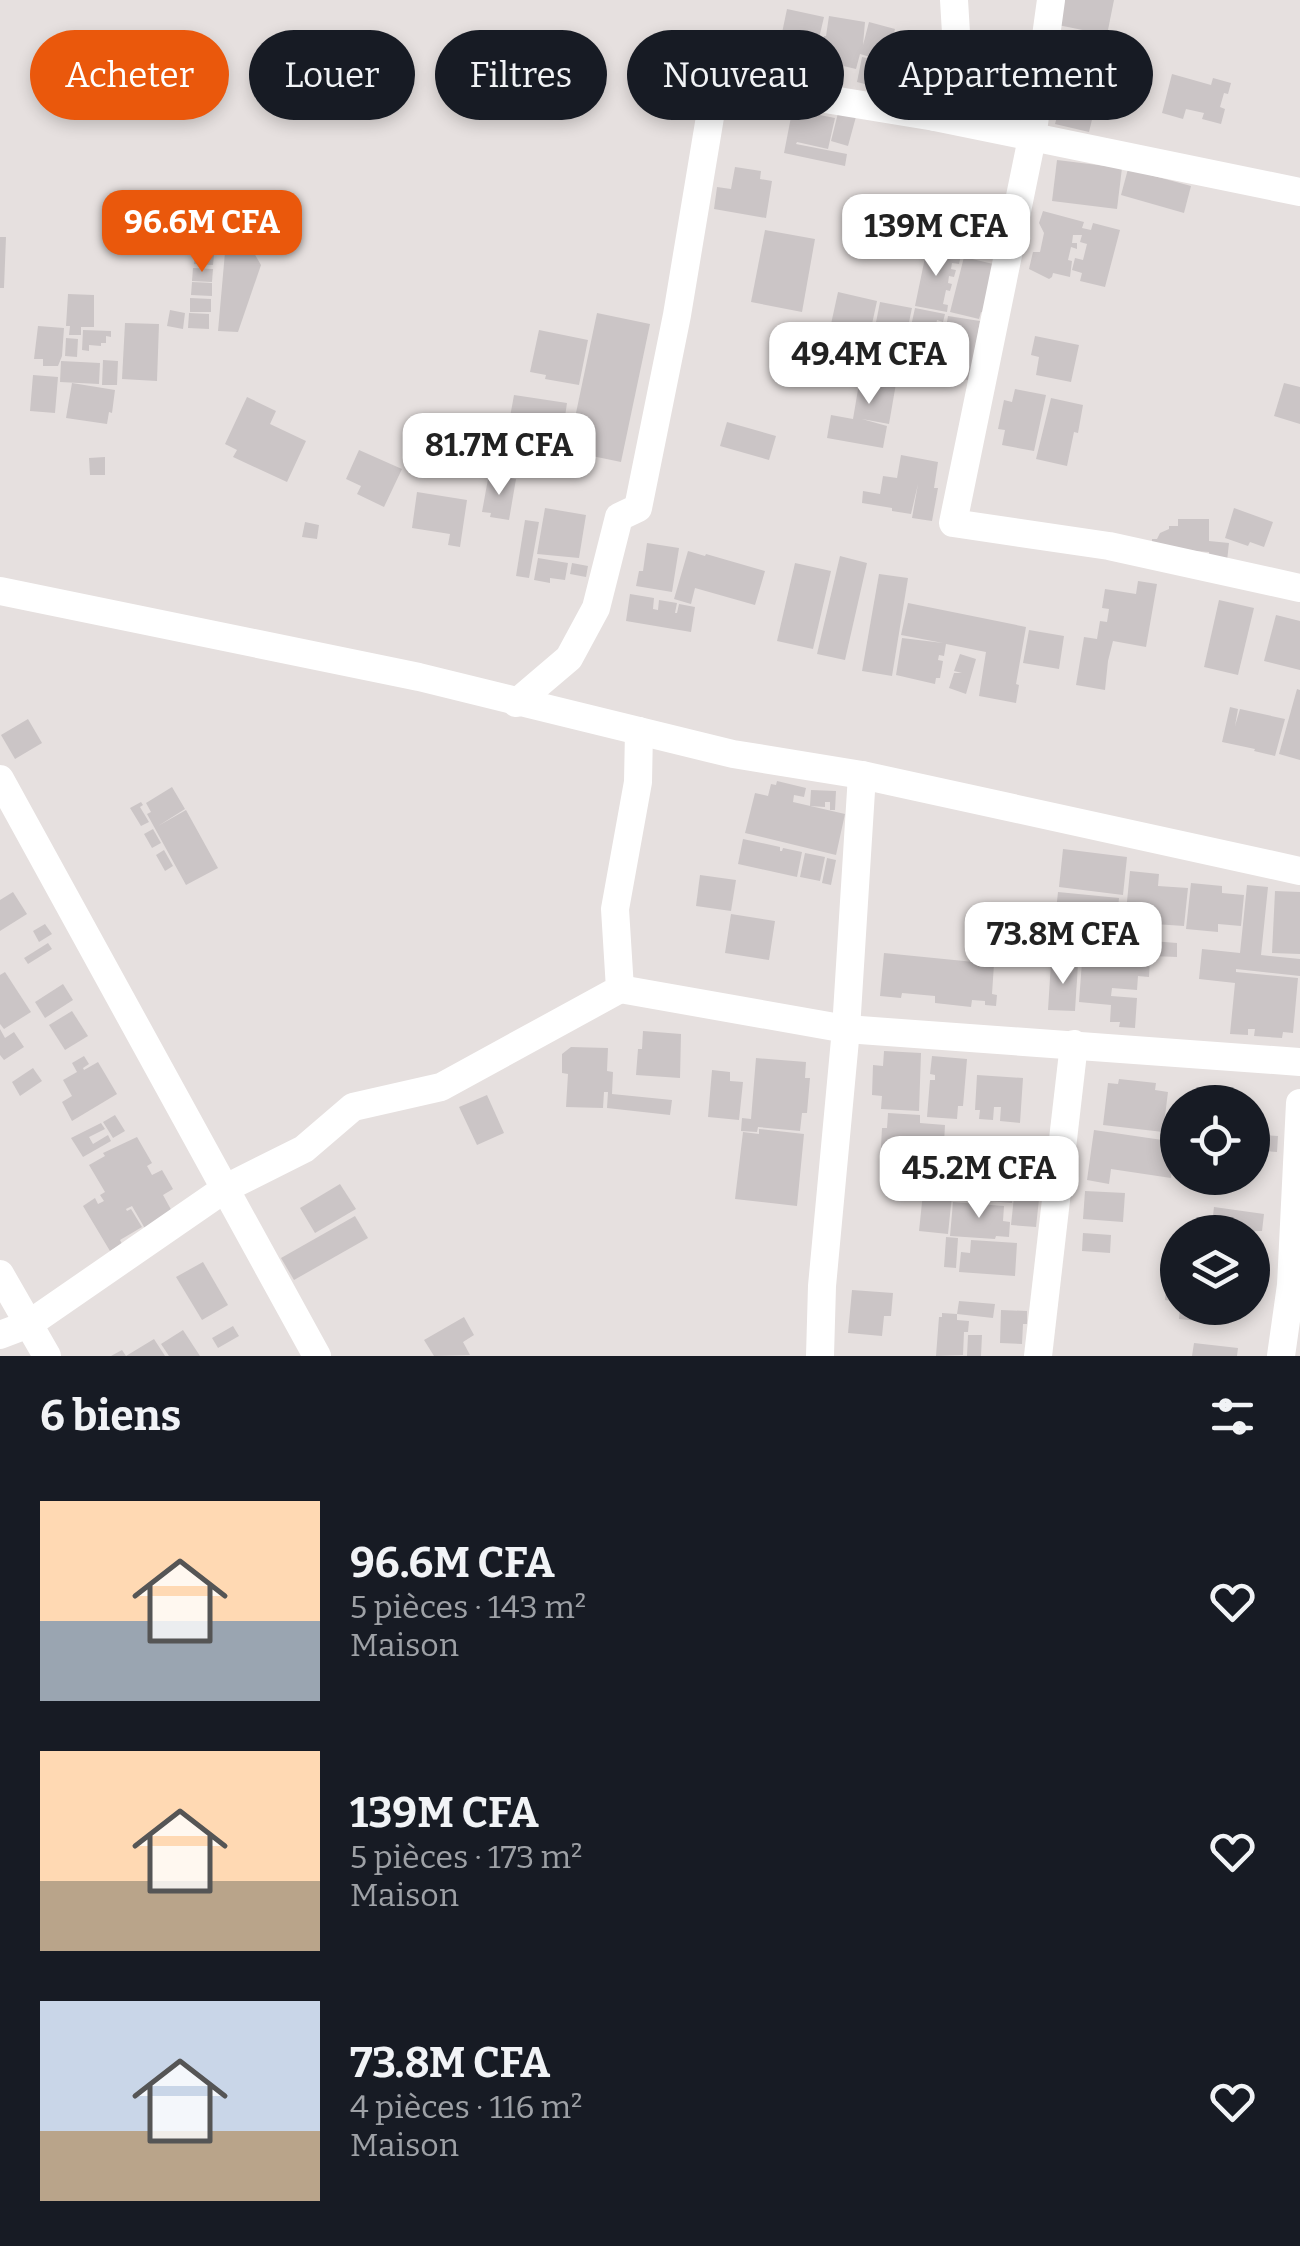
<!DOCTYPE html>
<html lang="fr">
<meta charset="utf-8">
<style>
body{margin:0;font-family:Bitter,serif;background:#242831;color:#f1f3f6;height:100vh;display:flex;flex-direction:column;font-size:38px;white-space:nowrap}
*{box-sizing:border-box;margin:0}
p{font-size:32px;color:#9ea1a6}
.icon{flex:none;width:55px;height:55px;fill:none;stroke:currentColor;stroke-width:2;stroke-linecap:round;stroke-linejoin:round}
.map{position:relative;height:1356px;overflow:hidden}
.side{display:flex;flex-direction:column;background:#171b24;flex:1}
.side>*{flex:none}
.hud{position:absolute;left:30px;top:30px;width:1240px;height:90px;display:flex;gap:20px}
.buttons{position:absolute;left:1160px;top:1085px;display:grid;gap:20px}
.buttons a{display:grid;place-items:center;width:110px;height:110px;border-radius:50%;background:#171b24;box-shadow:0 5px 15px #0003;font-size:50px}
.price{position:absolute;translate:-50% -85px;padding:0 22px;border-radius:20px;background:#fff;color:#222;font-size:32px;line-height:65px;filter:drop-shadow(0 2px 5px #0008)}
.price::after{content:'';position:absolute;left:50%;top:60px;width:30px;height:22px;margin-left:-15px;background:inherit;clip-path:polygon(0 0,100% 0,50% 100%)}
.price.selected{background:#ea580c;color:#fff}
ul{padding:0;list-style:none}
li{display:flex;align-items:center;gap:30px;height:250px;padding:0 40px}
li span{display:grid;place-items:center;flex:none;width:280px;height:200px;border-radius:0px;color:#555}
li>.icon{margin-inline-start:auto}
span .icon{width:120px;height:120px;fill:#fffc;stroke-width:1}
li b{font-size:42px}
h2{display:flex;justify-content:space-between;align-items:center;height:120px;padding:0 40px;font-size:42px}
.tag{padding:0 35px;border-radius:45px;background:#171b24;box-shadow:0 5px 15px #0003;font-size:35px;line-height:90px}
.tag.selected{background:#ea580c;color:#fff}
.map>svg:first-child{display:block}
</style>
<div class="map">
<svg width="1300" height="1356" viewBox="0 0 1300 1356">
<rect width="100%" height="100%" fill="#e6e0df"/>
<g fill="#cbc5c6">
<polygon points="1064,0 1114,0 1107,35 1058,25"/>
<polygon points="787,9 824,17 813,64 791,59 792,55 778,52"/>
<polygon points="829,16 865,22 863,45 869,22 895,29 887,62 860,54 856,69 818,60 824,36 826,36"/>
<polygon points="893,45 948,54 943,88 888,80"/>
<polygon points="862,57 885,62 880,88 857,82"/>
<polygon points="1172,74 1211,85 1213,78 1231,83 1228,94 1224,93 1220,107 1225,109 1221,124 1202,119 1204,113 1186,109 1183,119 1162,113"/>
<polygon points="1067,82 1082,86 1079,95 1097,99 1089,132 1055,124 1059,109 1049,106 1053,90 1064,92"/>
<polygon points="839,109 857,113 848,146 831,141"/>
<polygon points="804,112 835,118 828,149 797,142 796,144 847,154 845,166 784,153 791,117 802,120"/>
<polygon points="1057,160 1122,168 1117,209 1052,201"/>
<polygon points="735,167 761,171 760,179 772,181 766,218 714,209 717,187 731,189"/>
<polygon points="1128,169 1191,186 1184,213 1121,195"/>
<polygon points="956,202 974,206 968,238 950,235"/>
<polygon points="988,202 1008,207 998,254 968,248 977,209 986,211"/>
<polygon points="1043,211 1084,222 1082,228 1091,230 1093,223 1120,230 1105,287 1080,281 1082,273 1072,270 1075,258 1083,260 1087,244 1080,242 1082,235 1073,235 1072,243 1077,243 1077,249 1071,247 1068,260 1072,261 1070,277 1053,273 1052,277 1049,279 1029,269 1033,252 1040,252 1044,233 1039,223"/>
<polygon points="765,230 815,239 802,312 751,302"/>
<polygon points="0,237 6,237 4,288 0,288"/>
<polygon points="196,238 215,239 214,252 195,251"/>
<polygon points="226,241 247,241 261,265 238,332 218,331"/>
<polygon points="927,248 961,255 959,264 952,263 951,269 956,270 954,277 949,276 948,283 952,284 950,291 946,290 943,304 948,305 947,312 915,306"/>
<polygon points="195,254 214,255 213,265 194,264"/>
<polygon points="964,257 993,264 989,314 981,312 979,319 950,312"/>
<polygon points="193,268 213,269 212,282 192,281"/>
<polygon points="192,282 212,283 212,296 191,295"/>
<polygon points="838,292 877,301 865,356 826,347"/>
<polygon points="68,294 94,295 94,327 81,327 81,335 69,335 70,326 66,326"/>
<polygon points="190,298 211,299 211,312 190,312"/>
<polygon points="880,302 912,308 900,365 869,358"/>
<polygon points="915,308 945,314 943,322 937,320 934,335 940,336 937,350 930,348 927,363 935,365 933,373 902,367"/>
<polygon points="170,310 185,313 183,329 167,326"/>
<polygon points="189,313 209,314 209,329 188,328"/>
<polygon points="597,313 650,324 621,462 568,451"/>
<polygon points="948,316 980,321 978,332 986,333 976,371 970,370 968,380 938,374"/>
<polygon points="125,323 159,324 157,381 122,379"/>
<polygon points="38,326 64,328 62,356 58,366 43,366 43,359 34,359"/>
<polygon points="83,330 111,331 111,337 106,336 106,343 101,343 101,346 89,345 89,351 82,350"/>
<polygon points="539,330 588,340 579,385 545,379 546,375 530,372"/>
<polygon points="1035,336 1079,345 1071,382 1036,375 1039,357 1031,355"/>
<polygon points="66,338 78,339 77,357 65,356"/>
<polygon points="103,360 118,361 117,385 102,385"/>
<polygon points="863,360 899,366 889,424 862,419 887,426 883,448 827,438 831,415 853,419"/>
<polygon points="61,361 100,363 99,384 60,382"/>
<polygon points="33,375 58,377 55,413 30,411"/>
<polygon points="72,383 115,390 112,413 109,412 107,424 66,418"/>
<polygon points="1284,383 1300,387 1300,424 1274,416"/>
<polygon points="1015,389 1046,395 1034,451 1002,445 1005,430 998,429 1004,400 1012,402"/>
<polygon points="514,395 567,403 562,437 508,428"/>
<polygon points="247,397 276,411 270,424 306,441 287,482 233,457 237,450 225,444"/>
<polygon points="1051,398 1083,405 1078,433 1074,432 1067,466 1036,459"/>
<polygon points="727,422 776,436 769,460 720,446"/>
<polygon points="359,450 402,469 384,507 357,494 361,486 346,479"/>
<polygon points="901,455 938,462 934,488 938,488 932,521 912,518 918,484 911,514 892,511 892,508 862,503 863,491 880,494 883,476 897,478"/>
<polygon points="105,457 105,475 90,475 89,458"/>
<polygon points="507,478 516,479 509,520 490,517 491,513 482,512 488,479 506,482"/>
<polygon points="417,492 467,500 460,547 448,545 450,534 412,528"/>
<polygon points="545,508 586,515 579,558 537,554"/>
<polygon points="1234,508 1273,522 1264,547 1250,542 1248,546 1225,538"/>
<polygon points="1178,519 1209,519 1209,541 1229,543 1227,561 1209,558 1209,552 1152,548 1152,539 1157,539 1160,533 1169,529 1169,526 1178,526"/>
<polygon points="525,520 539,522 529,578 516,576"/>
<polygon points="305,522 319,525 317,539 302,537"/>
<polygon points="647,543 679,548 672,592 636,586 639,571 643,571"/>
<polygon points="688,551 705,556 706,554 765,571 755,605 695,588 691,604 674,599"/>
<polygon points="840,556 867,563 845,660 817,654"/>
<polygon points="538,558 568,563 565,580 550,578 550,583 534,580"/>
<polygon points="572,563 588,566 586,577 570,574"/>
<polygon points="795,563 831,571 813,649 777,641"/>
<polygon points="879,574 908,578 892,676 862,671"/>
<polygon points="1138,581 1157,584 1146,647 1113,641 1108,661 1105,690 1076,685 1084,637 1097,639 1100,621 1107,622 1109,609 1102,608 1105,589 1136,594"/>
<polygon points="630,594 654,598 653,609 658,610 659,600 677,603 675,613 677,613 679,604 695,607 691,632 626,621"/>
<polygon points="1219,600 1254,608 1238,675 1204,667"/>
<polygon points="908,603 1026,627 1016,684 1019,685 1016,703 979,696 986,652 946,644 944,656 939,655 938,660 943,661 940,678 936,678 935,684 896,675 902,638 943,643 901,635"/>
<polygon points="1276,615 1300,621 1300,670 1264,661"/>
<polygon points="1029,630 1064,636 1059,669 1023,663"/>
<polygon points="960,654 976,659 966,694 949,688 954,673 962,673 954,671"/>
<polygon points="1297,689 1300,690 1300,760 1279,754"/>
<polygon points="1230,707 1238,709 1235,726 1240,709 1285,719 1275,756 1254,751 1255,749 1222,742"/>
<polygon points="28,719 42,743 15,759 1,735"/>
<polygon points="777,781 806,788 804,797 794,795 793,802 845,814 836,855 745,833 755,793 768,796 771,784 776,785"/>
<polygon points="172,787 185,809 158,826 186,810 218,868 186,885 147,814 151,812 146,803"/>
<polygon points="811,790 836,791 835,810 830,810 830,802 825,802 825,807 810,806"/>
<polygon points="141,802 143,805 140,807 149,822 141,826 130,808"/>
<polygon points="153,829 161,843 152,848 144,834"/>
<polygon points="743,839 780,847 780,851 782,851 783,848 802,852 797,877 738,864"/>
<polygon points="1063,849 1127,857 1123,895 1059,887"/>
<polygon points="164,850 173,866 165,871 156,855"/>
<polygon points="805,853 825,857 820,881 800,877"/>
<polygon points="827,858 836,860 831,885 822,883"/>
<polygon points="1130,871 1159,874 1158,886 1188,888 1184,926 1125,922"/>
<polygon points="700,875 736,880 731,911 696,906"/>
<polygon points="1191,883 1222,886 1222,893 1244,895 1241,926 1218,924 1218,932 1186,929"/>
<polygon points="1247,885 1268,887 1261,955 1300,959 1300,976 1236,969 1236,972 1298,978 1293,1033 1283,1032 1282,1038 1254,1036 1255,1029 1248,1029 1248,1035 1230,1034 1235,983 1199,979 1202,949 1240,953"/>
<polygon points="1275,891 1300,892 1300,954 1272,953"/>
<polygon points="13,892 27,914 0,931 0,900"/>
<polygon points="1058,892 1119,898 1116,926 1100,925 1099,933 1071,930 1072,924 1068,923 1067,931 1054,930"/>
<polygon points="731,914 775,921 769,960 725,953"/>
<polygon points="996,923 1056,931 1054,951 1046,950 1046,944 1039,943 1039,947 1011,943 1011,947 993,945"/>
<polygon points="45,924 52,934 39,942 33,931"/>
<polygon points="1102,927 1120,928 1120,936 1116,936 1116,938 1151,941 1149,977 1138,976 1137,990 1112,988 1111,996 1137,998 1135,1028 1119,1027 1120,1022 1110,1022 1111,1005 1079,1002 1084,935 1102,936"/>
<polygon points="1152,941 1177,943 1177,957 1151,956"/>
<polygon points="48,943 52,949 28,964 24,958"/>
<polygon points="884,953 994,964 992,994 997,995 996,1006 985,1005 985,1001 972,1000 971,1007 935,1003 935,996 902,993 901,998 880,996"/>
<polygon points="1051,962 1078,964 1075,1011 1048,1010"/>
<polygon points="5,972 31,1012 4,1029 0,1024 0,975"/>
<polygon points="63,984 73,1000 45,1018 35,1002"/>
<polygon points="72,1011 88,1036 65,1050 49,1025"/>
<polygon points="0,1029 5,1038 14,1032 24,1047 4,1060 0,1055"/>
<polygon points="643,1031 681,1034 680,1078 636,1075 638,1049 642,1049"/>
<polygon points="571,1047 608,1048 607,1071 613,1072 612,1094 672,1100 670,1115 607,1108 608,1092 604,1092 603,1108 566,1107 568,1074 562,1073 562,1054"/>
<polygon points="884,1051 921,1053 919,1111 881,1109 882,1096 872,1095 873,1065 883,1066"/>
<polygon points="84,1056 89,1064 83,1068 84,1070 98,1062 117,1094 72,1121 62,1102 72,1096 63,1080 77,1072 72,1063"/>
<polygon points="932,1056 967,1059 963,1106 958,1106 957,1119 927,1117 930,1080 935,1080 935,1075 930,1074"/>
<polygon points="756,1058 806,1062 805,1078 810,1078 807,1113 802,1113 800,1131 758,1127 757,1132 741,1131 742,1118 751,1119"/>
<polygon points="33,1068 42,1081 20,1096 12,1082"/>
<polygon points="712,1070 730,1072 730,1081 743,1082 739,1120 708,1117"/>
<polygon points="977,1075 1023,1078 1020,1123 1000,1121 1001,1107 994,1107 993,1120 979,1119 980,1110 975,1110"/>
<polygon points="1119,1079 1156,1083 1155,1090 1168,1092 1163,1132 1103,1125 1108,1083 1118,1084"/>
<polygon points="487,1095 504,1133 477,1145 459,1107"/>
<polygon points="888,1113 920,1115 920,1123 945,1125 943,1162 909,1160 909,1167 880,1165 882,1128 887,1128"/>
<polygon points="115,1115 125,1131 113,1138 103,1122"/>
<polygon points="101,1123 105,1129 89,1137 93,1144 108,1135 111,1141 83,1157 71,1138"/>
<polygon points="759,1129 804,1134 797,1206 735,1199 743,1132 759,1134"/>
<polygon points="1094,1130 1176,1142 1171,1178 1111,1169 1109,1184 1087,1180"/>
<polygon points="1252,1134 1278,1136 1277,1152 1252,1150"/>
<polygon points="137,1137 152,1163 147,1166 152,1175 162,1170 173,1189 163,1195 174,1215 147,1232 132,1206 126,1209 127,1211 131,1209 142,1227 120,1240 122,1244 110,1251 83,1206 95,1198 98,1204 104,1201 100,1195 105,1192 89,1165 105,1156 103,1153"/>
<polygon points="963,1139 994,1142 994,1152 1001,1152 1000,1169 992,1169 992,1179 955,1177 956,1161 961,1162"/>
<polygon points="925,1174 954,1176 948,1234 919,1231"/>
<polygon points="956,1179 1014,1184 1012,1203 954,1198"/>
<polygon points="340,1184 356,1209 315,1233 300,1208"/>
<polygon points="1015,1187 1040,1190 1036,1227 1011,1225"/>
<polygon points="1085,1191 1125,1193 1123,1222 1083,1219"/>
<polygon points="953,1202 1004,1206 1003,1221 1010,1222 1009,1237 996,1236 995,1239 950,1236"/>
<polygon points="1214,1207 1264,1214 1262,1231 1220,1232 1221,1225 1212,1224"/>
<polygon points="355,1216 368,1238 294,1280 281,1258"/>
<polygon points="1083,1233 1111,1235 1110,1253 1082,1251"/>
<polygon points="946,1237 958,1238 956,1268 944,1267"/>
<polygon points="971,1240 1017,1243 1015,1276 959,1272 961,1252 970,1253"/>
<polygon points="203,1262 228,1305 202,1320 176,1277"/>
<polygon points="1166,1286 1178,1287 1178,1302 1165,1300"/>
<polygon points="852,1290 893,1293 891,1316 884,1316 882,1336 848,1333"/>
<polygon points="959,1301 995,1304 993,1318 957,1314"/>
<polygon points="1180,1308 1231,1308 1229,1324 1179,1319"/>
<polygon points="1001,1310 1027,1311 1027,1324 1023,1324 1022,1344 1000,1343"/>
<polygon points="942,1313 957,1314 957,1320 969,1321 968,1332 964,1332 963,1355 936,1356 939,1317 942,1317"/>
<polygon points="464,1317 474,1335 463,1342 470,1355 434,1356 424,1340"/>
<polygon points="233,1326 239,1336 218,1348 212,1338"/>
<polygon points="183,1330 200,1356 169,1356 161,1344"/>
<polygon points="968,1335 982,1335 981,1356 967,1356"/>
<polygon points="154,1339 165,1356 111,1356 122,1350 126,1356"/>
<polygon points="1194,1343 1238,1348 1237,1356 1192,1356"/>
</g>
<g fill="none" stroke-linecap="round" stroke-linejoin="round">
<g stroke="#fff" stroke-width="28">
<polyline points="1051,0 1032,138 953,523 1109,546 1300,588"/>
<polyline points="935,117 1300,192"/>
<polyline points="0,591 419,677 733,754 862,775 1300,871"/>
<polyline points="516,703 569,658 596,608 619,517 638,508 677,315 716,81 935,117 958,66 954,0"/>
<polyline points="0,779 317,1356"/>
<polyline points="620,989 846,1029 1300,1062"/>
<polyline points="0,1274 47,1356"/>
<polyline points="0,1335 29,1324 226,1188 304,1149 353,1107 441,1087 620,989 615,909 638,782 639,731"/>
<polyline points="820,1356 822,1286 846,1029 862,775"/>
<polyline points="1038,1356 1074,1044"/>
<polyline points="1281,1356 1291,1285 1300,1103"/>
</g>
</g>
</svg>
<div class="buttons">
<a><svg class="icon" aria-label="locate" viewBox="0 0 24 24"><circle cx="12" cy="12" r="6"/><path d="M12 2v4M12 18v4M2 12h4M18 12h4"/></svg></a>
<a><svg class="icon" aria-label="layers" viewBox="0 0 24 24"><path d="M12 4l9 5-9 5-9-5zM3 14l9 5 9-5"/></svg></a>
</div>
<b class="price selected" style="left:202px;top:275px">96.6M CFA</b>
<b class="price" style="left:936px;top:279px">139M CFA</b>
<b class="price" style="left:869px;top:407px">49.4M CFA</b>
<b class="price" style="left:499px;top:498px">81.7M CFA</b>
<b class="price" style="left:1063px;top:987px">73.8M CFA</b>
<b class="price" style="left:979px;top:1221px">45.2M CFA</b>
<div class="hud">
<a class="tag selected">Acheter</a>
<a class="tag">Louer</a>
<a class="tag">Filtres</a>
<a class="tag">Nouveau</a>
<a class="tag">Appartement</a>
</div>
</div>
<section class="side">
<h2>6 biens<svg class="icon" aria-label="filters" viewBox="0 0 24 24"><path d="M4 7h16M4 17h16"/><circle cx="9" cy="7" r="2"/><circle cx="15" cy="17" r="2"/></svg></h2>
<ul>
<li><span style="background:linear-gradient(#ffd9b3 60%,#9aa5b1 0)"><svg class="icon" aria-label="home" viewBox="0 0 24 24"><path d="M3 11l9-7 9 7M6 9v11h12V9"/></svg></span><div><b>96.6M CFA</b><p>5 pièces · 143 m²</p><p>Maison</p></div><svg class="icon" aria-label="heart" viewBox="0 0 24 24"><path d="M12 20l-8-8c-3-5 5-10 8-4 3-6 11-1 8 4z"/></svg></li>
<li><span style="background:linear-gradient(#ffd9b3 65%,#b9a48a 0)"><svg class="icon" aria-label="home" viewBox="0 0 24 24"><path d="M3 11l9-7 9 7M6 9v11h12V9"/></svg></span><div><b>139M CFA</b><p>5 pièces · 173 m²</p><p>Maison</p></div><svg class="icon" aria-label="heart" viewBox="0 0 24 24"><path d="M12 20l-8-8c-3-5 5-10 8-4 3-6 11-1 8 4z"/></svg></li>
<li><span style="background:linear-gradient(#c9d6e8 65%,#b9a48a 0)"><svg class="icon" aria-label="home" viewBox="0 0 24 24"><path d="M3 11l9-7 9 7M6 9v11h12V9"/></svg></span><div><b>73.8M CFA</b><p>4 pièces · 116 m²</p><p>Maison</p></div><svg class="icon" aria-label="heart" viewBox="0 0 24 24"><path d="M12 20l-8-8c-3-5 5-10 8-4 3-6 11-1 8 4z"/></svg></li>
</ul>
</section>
